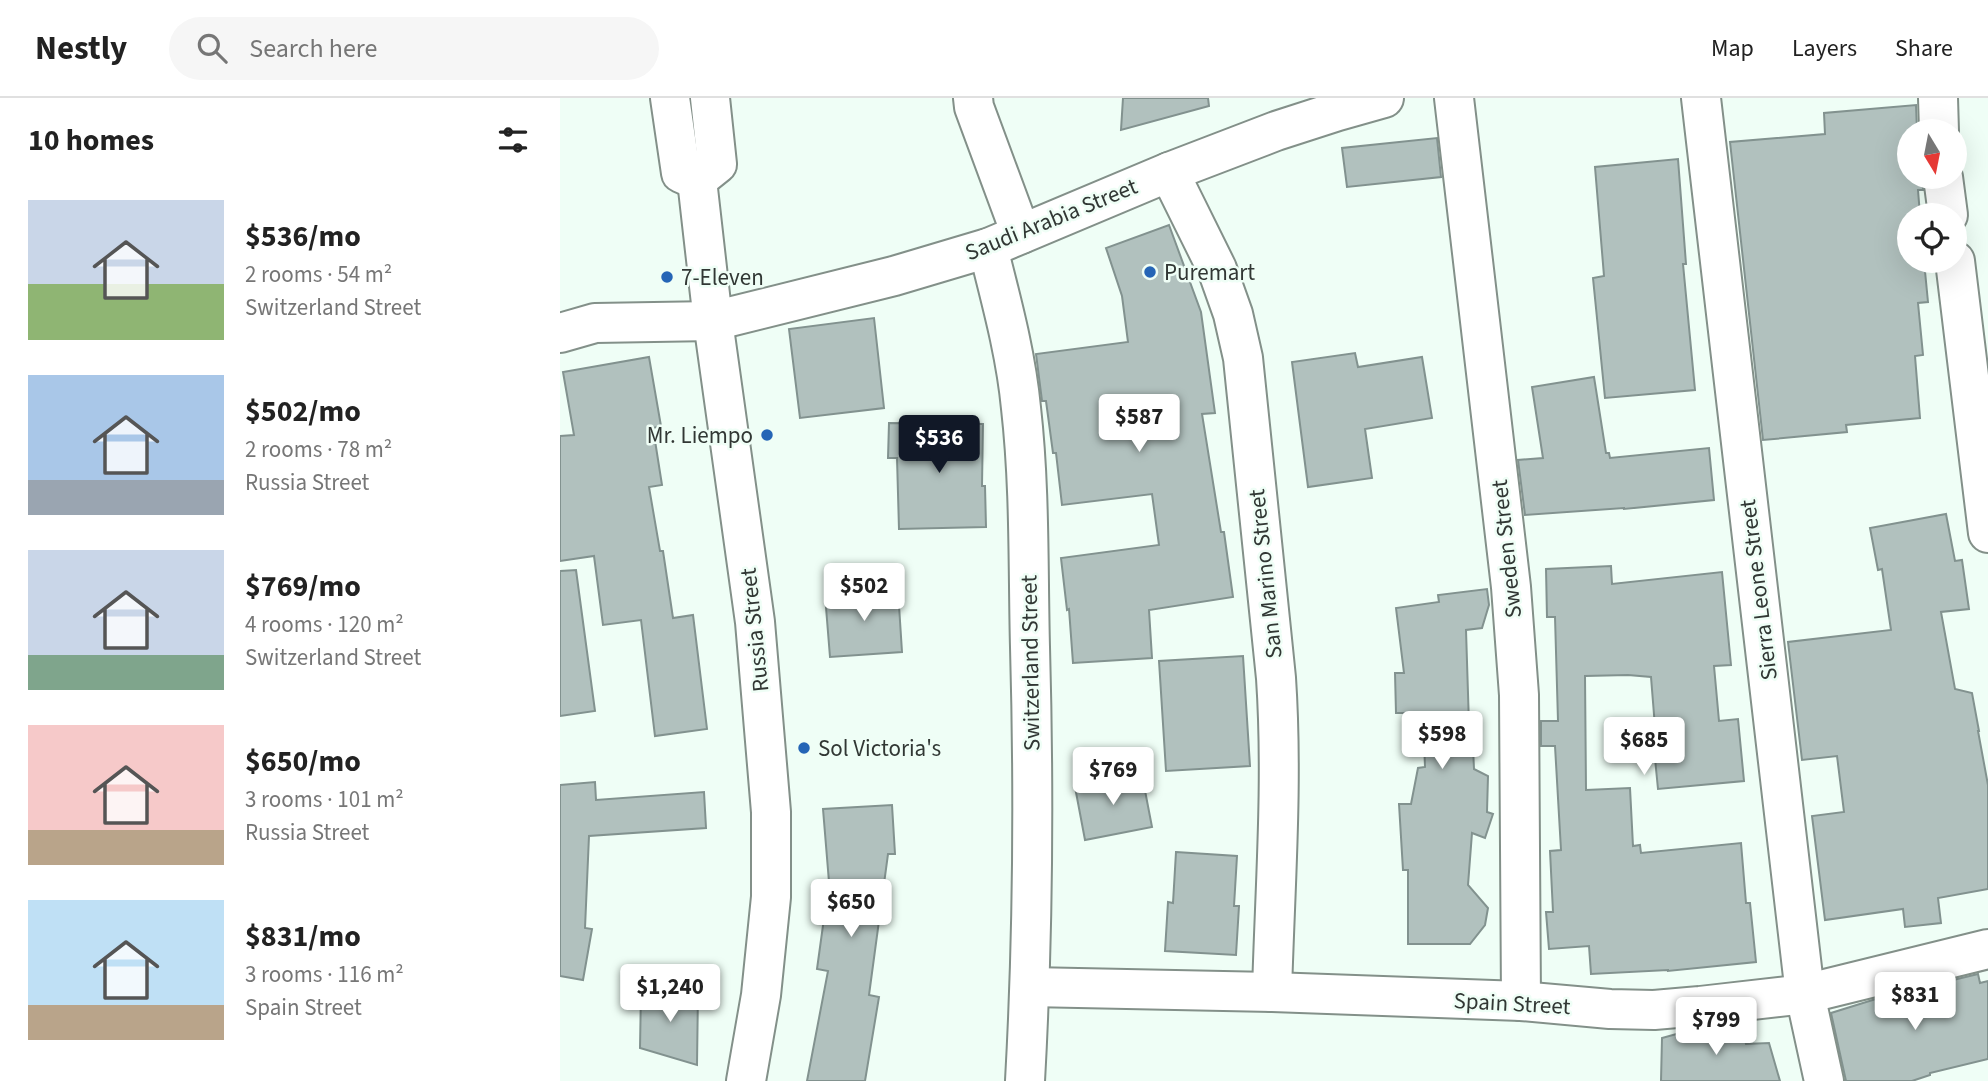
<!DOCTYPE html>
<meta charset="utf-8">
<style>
body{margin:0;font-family:"Source Sans 3",sans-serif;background:#f6f6f6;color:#222;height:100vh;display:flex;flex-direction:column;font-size:26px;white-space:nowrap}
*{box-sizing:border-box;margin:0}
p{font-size:23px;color:#767676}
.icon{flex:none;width:38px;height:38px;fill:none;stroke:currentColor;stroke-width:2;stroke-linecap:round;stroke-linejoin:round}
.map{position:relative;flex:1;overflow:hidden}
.side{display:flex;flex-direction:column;background:#fff;width:560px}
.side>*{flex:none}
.needle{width:46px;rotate:170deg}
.fabs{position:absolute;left:1337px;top:21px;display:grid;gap:14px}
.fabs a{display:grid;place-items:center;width:70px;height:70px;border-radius:50%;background:#fff;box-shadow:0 7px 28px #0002;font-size:35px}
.price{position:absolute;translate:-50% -60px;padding:0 16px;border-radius:7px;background:#fff;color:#222;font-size:23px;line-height:46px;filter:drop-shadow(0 2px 4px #0008)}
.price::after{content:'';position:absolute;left:50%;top:42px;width:21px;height:16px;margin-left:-10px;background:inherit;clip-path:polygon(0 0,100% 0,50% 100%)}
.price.selected{background:#111827;color:#fff}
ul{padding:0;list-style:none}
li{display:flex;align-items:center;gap:21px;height:175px;padding:0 28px}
li span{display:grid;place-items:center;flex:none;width:196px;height:140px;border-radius:0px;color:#555}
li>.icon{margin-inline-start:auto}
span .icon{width:84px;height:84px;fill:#fffc;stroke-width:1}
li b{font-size:30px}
h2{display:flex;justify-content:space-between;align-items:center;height:84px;padding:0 28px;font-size:30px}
header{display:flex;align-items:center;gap:42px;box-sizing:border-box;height:98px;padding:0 35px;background:#fff;border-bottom:2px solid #e0e0e0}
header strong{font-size:33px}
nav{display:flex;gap:38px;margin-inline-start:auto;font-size:24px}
.search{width:490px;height:63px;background:#f6f6f6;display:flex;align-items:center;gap:18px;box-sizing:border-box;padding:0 24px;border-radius:38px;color:#767676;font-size:26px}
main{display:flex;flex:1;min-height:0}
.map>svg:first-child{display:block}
</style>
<header>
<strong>Nestly</strong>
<div class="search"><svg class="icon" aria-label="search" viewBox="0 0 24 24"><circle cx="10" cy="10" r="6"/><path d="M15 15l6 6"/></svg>Search here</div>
<nav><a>Map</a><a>Layers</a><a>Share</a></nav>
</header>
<main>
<section class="side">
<h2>10 homes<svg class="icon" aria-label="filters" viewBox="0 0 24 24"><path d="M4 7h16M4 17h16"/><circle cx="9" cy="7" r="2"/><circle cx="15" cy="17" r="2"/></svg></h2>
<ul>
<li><span style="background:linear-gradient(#c9d6e8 60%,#8fb573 0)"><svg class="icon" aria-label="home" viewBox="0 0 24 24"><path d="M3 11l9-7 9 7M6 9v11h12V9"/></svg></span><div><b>$536/mo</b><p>2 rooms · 54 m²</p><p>Switzerland Street</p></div></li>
<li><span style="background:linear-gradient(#a9c7e8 75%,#9aa5b1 0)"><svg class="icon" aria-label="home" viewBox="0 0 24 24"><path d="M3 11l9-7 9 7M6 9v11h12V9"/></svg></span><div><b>$502/mo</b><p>2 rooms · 78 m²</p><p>Russia Street</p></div></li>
<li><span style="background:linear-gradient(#c9d6e8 75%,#7fa58c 0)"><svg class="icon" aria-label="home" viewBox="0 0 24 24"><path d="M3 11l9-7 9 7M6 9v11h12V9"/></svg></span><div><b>$769/mo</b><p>4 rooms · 120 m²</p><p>Switzerland Street</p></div></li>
<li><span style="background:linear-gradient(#f6c9c9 75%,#b9a48a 0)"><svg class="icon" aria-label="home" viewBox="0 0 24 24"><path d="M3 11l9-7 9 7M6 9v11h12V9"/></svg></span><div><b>$650/mo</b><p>3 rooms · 101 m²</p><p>Russia Street</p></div></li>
<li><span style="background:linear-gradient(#bfe0f5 75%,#b9a48a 0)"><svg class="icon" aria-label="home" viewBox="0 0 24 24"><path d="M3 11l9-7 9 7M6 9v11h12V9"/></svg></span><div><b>$831/mo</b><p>3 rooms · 116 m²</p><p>Spain Street</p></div></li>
</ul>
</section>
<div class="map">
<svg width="1428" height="983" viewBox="0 0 1428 983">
<rect width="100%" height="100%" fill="#effef6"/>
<g fill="#b1c1be" stroke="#82928f" stroke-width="2">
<polygon points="563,0 648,0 649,8 561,32"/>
<polygon points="1356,7 1357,33 1349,33 1349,79 1362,79 1363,92 1358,92 1360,117 1349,117 1349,163 1364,163 1368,204 1358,205 1363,257 1355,258 1360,320 1286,327 1287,334 1203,342 1170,44 1265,36 1264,15"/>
<polygon points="877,40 881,79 787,89 782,50"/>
<polygon points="1118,61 1126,166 1123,166 1135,292 1045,300 1033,180 1044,178 1035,69"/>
<polygon points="609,127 641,214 655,315 642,316 661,434 664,434 673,499 589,512 592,560 513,565 509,511 507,512 501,460 599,447 592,396 502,407 496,355 493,355 486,303 482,303 476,256 568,244 562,198 546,150"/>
<polygon points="314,220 324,310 240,320 229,231"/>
<polygon points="795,255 798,269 862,259 872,320 805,331 812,380 748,389 732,264"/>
<polygon points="89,259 101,328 93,330 102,387 89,389 100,453 103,453 113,520 133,517 147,631 95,638 81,522 43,527 34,458 0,463 0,338 14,337 3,274"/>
<polygon points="1034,279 1046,355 1049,355 1050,360 1149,350 1154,402 1064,411 1064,410 965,417 958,362 983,360 972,289"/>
<polygon points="329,325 423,326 422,388 425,388 426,429 339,431 337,360 328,360"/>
<polygon points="1386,416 1395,463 1402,462 1409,511 1381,514 1395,591 1412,595 1419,633 1418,633 1428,687 1428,791 1378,800 1381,825 1345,829 1343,811 1265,822 1252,718 1284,714 1277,658 1242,662 1228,544 1331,532 1322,471 1318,472 1310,430"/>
<polygon points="1051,468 1052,486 1162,474 1171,567 1154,568 1159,623 1178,621 1184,683 1098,691 1092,630 1095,629 1091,579 1068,577 1025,578 1026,692 1070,690 1073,748 1080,747 1081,755 1181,745 1186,805 1190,805 1196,864 1108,873 1108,872 1031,876 1029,848 989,851 986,814 993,814 990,753 1001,752 995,648 981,648 981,623 998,623 995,519 987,519 986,471"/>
<polygon points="16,472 35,613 0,618 0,473"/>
<polygon points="927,491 929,507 922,530 906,532 909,627 912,627 914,671 928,678 927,714 933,716 925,740 912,735 908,787 928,810 925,827 910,846 848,846 848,772 843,772 839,706 851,706 858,670 865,669 863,615 836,615 835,575 844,575 836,510 879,504 878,497"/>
<polygon points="338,492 342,554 270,559 265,497"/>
<polygon points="683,558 690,668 606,673 599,563"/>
<polygon points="582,677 592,729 525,742 515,689"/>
<polygon points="35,684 36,702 144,694 146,730 29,738 25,830 32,831 23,882 0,878 0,687"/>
<polygon points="332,707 335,756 328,756 309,897 319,899 305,983 247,983 268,873 257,871 269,784 263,711"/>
<polygon points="616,754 677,758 674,808 679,808 676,857 605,853 608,804 613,805"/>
<polygon points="1418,876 1420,885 1428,883 1428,961 1370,975 1370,977 1352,983 1286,983 1271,915 1319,900"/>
<polygon points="81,893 138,893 137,967 80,950"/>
<polygon points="1181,925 1186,946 1209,945 1220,983 1101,983 1102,940 1138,930"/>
</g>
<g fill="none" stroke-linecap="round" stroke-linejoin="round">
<g stroke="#839089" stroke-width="42">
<g id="minor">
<polyline points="110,0 121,75 137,82"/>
<polyline points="413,0 414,9 461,136"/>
<polyline points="894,0 951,489 959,597 961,903"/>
<polyline points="1141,0 1245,896 1264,983"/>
<polyline points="1378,0 1379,33"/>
<path d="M609,74l48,97 16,45 10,44 33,320c7,104 -1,209 -4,314"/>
<polyline points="1383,79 1388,117"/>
<polyline points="137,82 153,223 195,524 211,714 211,799 201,897 186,983"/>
<polyline points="137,82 157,66 150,0"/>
<path d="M428,150c13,52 28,106 33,160 9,79 7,160 9,239 4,144 3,290 -5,434"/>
<polyline points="1395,163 1428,435"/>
<polyline points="0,235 35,225 153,223 334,178 428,150 609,74 716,33 778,13 824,0"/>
<polyline points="470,889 712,894 961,903 1050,911 1094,912 1140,908 1245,896 1428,851"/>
</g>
</g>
<use href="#minor" stroke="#fff" stroke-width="38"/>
</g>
<g fill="#2565b6" stroke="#effef6" stroke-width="2.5">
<circle cx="590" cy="174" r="7"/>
<circle cx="107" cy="179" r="7"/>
<circle cx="207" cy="337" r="7"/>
<circle cx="244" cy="650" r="7"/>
</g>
<g text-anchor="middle" stroke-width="5" stroke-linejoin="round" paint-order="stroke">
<g font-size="23" fill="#313734" stroke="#effef6">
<text transform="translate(491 121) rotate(-22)" y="8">Saudi Arabia Street</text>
<text transform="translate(946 451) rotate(-96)" y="8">Sweden Street</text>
<text transform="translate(705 476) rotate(-96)" y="8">San Marino Street</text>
<text transform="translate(1198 492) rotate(-97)" y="8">Sierra Leone Street</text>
<text transform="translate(194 532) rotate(-96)" y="8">Russia Street</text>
<text transform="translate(470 565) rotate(-91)" y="8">Switzerland Street</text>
<text transform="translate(952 905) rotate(3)" y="8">Spain Street</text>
</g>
<g font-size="23" fill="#313734" stroke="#effef6" text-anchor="start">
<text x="604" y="182">Puremart</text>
<text x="121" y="187">7-Eleven</text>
<text x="193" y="345" text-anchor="end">Mr. Liempo</text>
<text x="258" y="658">Sol Victoria's</text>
</g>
</g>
</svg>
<div class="fabs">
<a><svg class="needle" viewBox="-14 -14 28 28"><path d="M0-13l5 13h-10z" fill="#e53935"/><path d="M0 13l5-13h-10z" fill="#767676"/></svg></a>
<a><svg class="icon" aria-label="locate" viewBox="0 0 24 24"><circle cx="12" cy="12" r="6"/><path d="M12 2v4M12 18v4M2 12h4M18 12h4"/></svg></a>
</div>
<b class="price" style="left:579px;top:356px">$587</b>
<b class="price selected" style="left:379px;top:377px">$536</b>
<b class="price" style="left:304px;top:525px">$502</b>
<b class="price" style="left:882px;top:673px">$598</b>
<b class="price" style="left:1084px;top:679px">$685</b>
<b class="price" style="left:553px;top:709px">$769</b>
<b class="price" style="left:291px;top:841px">$650</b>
<b class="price" style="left:110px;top:926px">$1,240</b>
<b class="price" style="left:1355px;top:934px">$831</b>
<b class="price" style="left:1156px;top:959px">$799</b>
</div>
</main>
